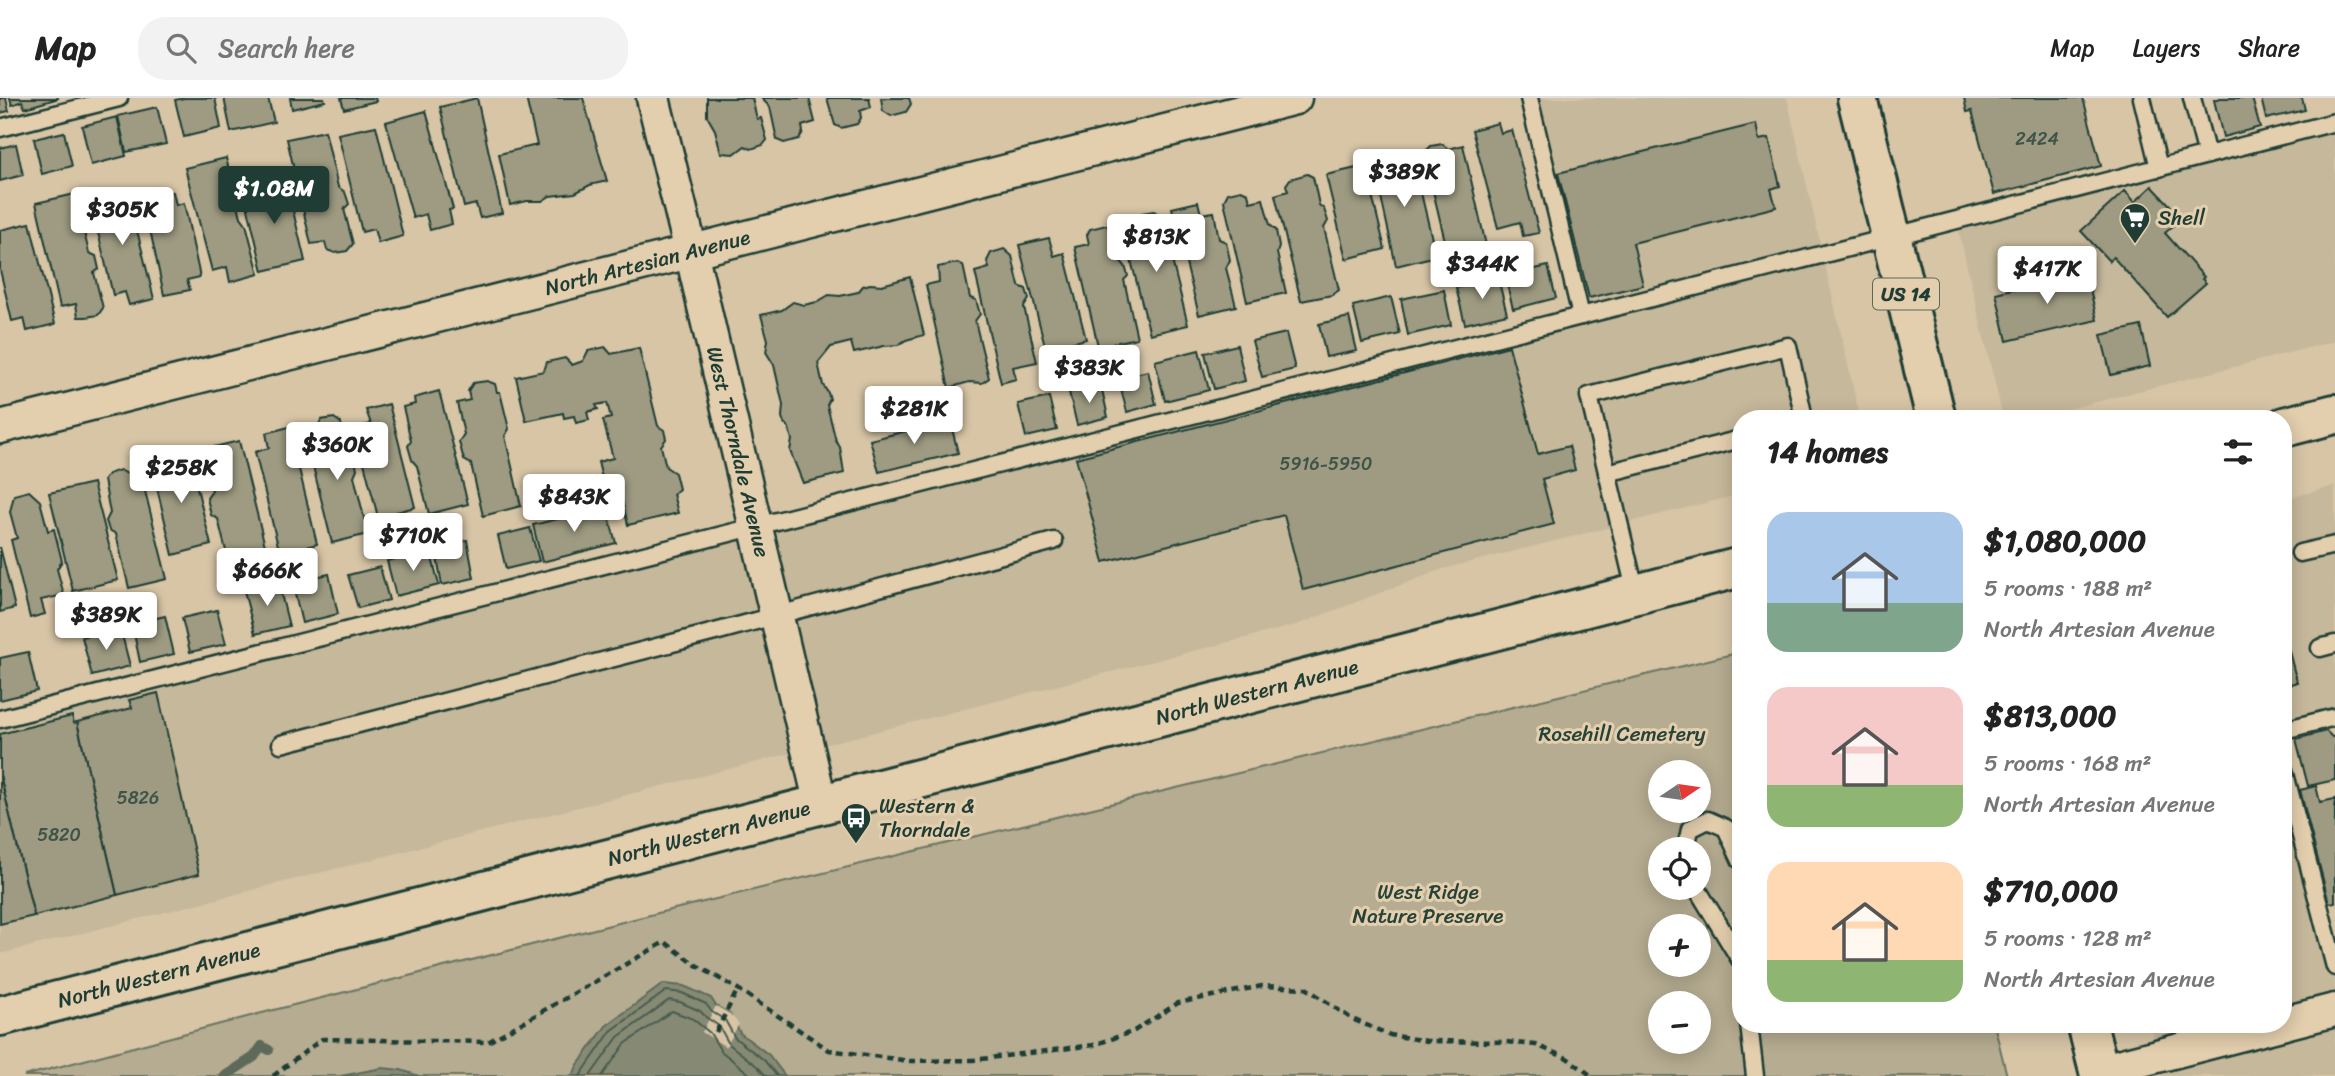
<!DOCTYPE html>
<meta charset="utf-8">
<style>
body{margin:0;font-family:Sriracha,sans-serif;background:#f2f2f2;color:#222;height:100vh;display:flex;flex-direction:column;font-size:26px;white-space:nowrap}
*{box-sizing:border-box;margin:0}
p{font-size:23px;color:#767676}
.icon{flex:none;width:38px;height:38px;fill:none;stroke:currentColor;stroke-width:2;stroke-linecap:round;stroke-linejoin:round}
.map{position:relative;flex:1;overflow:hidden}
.details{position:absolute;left:1732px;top:312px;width:560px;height:623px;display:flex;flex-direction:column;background:#fff;border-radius:28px;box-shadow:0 4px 18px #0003}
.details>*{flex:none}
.needle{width:46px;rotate:77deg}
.controls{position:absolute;left:1648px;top:662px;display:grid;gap:14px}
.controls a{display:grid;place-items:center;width:63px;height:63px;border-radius:50%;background:#fff;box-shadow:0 4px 18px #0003;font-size:35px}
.price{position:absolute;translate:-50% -60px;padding:0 16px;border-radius:7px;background:#fff;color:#222;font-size:23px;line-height:46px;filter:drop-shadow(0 2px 4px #0008)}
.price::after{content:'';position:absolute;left:50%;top:42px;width:21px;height:16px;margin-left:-10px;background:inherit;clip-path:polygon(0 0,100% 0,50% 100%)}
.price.active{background:#1f3d34;color:#fff}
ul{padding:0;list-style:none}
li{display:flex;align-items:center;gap:21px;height:175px;padding:0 35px}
li span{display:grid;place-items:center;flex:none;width:196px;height:140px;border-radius:21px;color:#555}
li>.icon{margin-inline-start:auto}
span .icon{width:84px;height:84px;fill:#fffc;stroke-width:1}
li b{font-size:30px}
h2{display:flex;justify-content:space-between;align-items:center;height:84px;padding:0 35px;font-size:30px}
header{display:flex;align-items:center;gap:42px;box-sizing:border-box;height:98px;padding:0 35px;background:#fff;border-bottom:2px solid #e0e0e0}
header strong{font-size:33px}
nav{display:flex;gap:38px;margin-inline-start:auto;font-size:24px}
.search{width:490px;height:63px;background:#f2f2f2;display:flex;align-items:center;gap:18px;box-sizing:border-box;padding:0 24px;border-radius:28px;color:#767676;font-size:26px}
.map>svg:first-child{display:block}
</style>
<header>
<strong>Map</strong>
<div class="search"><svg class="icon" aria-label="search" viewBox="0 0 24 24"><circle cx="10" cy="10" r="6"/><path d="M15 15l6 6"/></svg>Search here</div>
<nav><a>Map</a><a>Layers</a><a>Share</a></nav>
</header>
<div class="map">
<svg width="2335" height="978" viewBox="0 0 2335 978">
<rect width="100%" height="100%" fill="#d7c5a6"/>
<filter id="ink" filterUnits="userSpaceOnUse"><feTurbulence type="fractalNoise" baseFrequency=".0143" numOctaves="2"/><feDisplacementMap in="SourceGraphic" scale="14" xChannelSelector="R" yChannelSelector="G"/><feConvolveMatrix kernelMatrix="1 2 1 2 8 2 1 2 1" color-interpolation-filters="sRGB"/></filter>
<g filter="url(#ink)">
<g fill="#c6b89b">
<polygon points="1533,0 1787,0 1860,320 1741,320 1741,396 1443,471 1296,527 0,856 0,627 1586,223"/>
<polygon points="2335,17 2335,243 2033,320 2003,319 1956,122"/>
<polygon points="2335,388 2335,622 2284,635 2284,401"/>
<polygon points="2284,654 2335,853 2335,978 2161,978 2150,926 2284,926"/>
</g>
<path fill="#b5ac91" stroke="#6a7462" stroke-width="2" fill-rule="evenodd" d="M1741,554v372h253l13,52h-1983l234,-62 404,-102zM1661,674h38v38h-38zM1661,751h38v38h-38zM1661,828h38v38h-38zM1661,905h38v38h-38z"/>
<g fill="#868a74" stroke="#5d6b5a" stroke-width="2">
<polygon points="663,886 684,888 711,900 716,908 730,916 740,935 769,957 785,978 573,978 577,968 606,928"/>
<polygon points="382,970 401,972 419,978 341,978"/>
</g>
<polygon fill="#d7c5a6" points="716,908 730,916 739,926 726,949 702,934"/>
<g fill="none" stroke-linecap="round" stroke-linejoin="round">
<g stroke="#485c4e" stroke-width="2">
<polyline points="580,978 611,933 666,893 682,895 706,906 712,914 725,922 735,940 764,962 777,978"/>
<polyline points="590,978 618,939 669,902 680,904 700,913 707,920 719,928 729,946 758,969 766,978"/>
<polyline points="602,978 625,946 672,913 693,921 710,935 721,953 752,978"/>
</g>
<polyline stroke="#5d6b5a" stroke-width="10" points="225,978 254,959 262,948 269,952"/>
</g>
<g fill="#9e9b82" stroke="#1f3d34" stroke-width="2">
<polygon points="0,0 6,0 9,13 0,15"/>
<polygon points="10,0 59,0 25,10 22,3 12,7"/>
<polygon points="184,0 215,0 221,30 184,39 175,2"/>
<polygon points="224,0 268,0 274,24 231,34"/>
<polygon points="290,0 324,0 325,3 292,11"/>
<polygon points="341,0 375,0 376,3 344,11"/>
<polygon points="477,0 502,115 480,120 476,106 464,109 440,9"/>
<polygon points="526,0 583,0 607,83 590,87 575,95 550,98 542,103 527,103 510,107 499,56 537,47"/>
<polygon points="707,0 752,0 757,21 761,20 767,42 763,47 751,51 745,48 734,56 721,55 715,32 707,18"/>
<polygon points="761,0 809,0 815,24 802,28 803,34 799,41 784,45 777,42 770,9"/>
<polygon points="827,0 869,0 871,9 860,13 861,20 857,26 841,30 835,27"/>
<polygon points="881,0 909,0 911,6 906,14 891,18 883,13"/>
<polygon points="1964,0 2083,0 2101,68 1994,96 1972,13 1967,14"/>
<polygon points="2220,0 2252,0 2260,29 2223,39 2214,2"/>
<polygon points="2261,0 2302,0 2305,12 2266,21"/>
<polygon points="157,9 166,46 126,54 118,18"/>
<polygon points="426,13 453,111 449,112 452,126 430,132 426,116 413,120 386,24"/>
<polygon points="117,19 126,58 91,67 82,28"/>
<polygon points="1498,25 1501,35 1512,32 1539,135 1523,138 1520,124 1498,130 1472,32"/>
<polygon points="1756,26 1759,42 1769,40 1780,88 1771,91 1776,109 1633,145 1643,187 1589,200 1558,75"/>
<polygon points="376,28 403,138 378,145 374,131 362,134 338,36"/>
<polygon points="325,33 338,89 345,94 349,106 344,111 353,146 347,153 335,155 327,152 325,144 311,146 287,41"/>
<polygon points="64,34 72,68 42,76 34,41"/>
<polygon points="16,46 23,77 0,83 0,50"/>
<polygon points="1442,46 1449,51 1463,47 1488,156 1450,164 1424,55 1431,48"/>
<polygon points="1392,53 1399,57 1400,65 1413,61 1436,158 1396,168 1375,71 1377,71 1375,62 1379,55"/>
<polygon points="226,60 241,119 246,126 259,176 230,184 227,169 212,173 185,70"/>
<polygon points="1365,68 1385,151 1346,161 1326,77"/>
<polygon points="1307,76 1313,79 1319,107 1324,111 1328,123 1324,130 1339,192 1332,197 1301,203 1275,97 1288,93 1286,87 1290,81"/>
<polygon points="273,81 276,92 289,96 305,163 263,173 245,98 252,96 250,87"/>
<polygon points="2152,88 2182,120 2165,135 2204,179 2202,181 2206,185 2167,219 2113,159 2109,163 2081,133 2125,93 2135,104"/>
<polygon points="127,92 154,201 129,207 125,194 113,197 90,101"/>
<polygon points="1241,92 1248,95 1250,104 1263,101 1270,127 1276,132 1279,149 1277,155 1286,195 1247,204 1224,103 1228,95"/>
<polygon points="173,94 176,107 184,105 200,179 187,182 190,192 164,197 146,113 154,112 151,98"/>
<polygon points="75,96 89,155 96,158 99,171 94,175 103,210 98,217 86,219 78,219 76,206 60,209 36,105"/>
<polygon points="1198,104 1201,116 1214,114 1219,141 1226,144 1230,162 1226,170 1236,208 1199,217 1172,110"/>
<polygon points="1154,113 1161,118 1188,227 1150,236 1124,135 1138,131 1136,122 1142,115"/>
<polygon points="30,125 55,226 27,233 24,220 12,223 0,172 0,132"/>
<polygon points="1106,127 1112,132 1119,161 1125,168 1128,178 1124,182 1137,240 1114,245 1116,258 1101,261 1075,149 1089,146 1087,137 1090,131"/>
<polygon points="1049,140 1054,158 1064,155 1086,241 1059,248 1061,255 1048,259 1019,147"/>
<polygon points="1004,151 1012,158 1019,188 1026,191 1029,201 1024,209 1037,264 1013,269 1016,281 1001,285 975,174 989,170 987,163 991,155"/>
<polygon points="957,165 963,167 970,200 976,202 980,216 975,223 989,280 982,285 969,284 949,290 926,187 939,184 938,169"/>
<polygon points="1548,168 1556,200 1513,211 1505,178"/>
<polygon points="2086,173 2097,222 2007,243 1996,195"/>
<polygon points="910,179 924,237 906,242 898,247 884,248 854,255 851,244 831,249 818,265 823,287 828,295 830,301 827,307 836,343 840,349 844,375 803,385 790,353 792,342 789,330 784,325 782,319 783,307 774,267 766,254 768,242 761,217 782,212 793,204 804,207 817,204 829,197 840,198 858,194 863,188 870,186 882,187"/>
<polygon points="1498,180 1507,216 1465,226 1456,190"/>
<polygon points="1444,192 1451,227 1408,237 1401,201"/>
<polygon points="1391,199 1400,236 1362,245 1353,208"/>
<polygon points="1349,219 1357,253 1326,259 1319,226"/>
<polygon points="2141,228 2150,268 2111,277 2101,237"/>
<polygon points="1286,235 1295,271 1262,279 1252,243"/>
<polygon points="1237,247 1245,283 1214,291 1205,255"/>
<polygon points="1509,248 1538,356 1569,348 1575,372 1542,381 1554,426 1303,492 1284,417 1104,464 1076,360"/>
<polygon points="605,249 611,256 639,250 658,328 664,332 666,341 661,348 666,369 675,375 679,391 673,396 678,415 628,427 619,389 605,392 598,364 613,360 603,322 611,320 607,305 596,307 598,311 587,314 589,322 576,325 574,318 564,320 563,315 526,323 516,279 544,273 547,264 565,260 572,267 583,263 588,253"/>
<polygon points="1199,252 1209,292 1165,303 1155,263"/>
<polygon points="1148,273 1156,306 1127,314 1118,280"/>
<polygon points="487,283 495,286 497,294 500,294 509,331 505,338 521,408 483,418 471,366 464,362 459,344 464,336 457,305 470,302 468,293 473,285"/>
<polygon points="1101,287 1108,319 1077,327 1069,294"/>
<polygon points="439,293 468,406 429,416 417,368 412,362 408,348 411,343 403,309 415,306 414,300"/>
<polygon points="1049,299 1057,332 1026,339 1018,306"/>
<polygon points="389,306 415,409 378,419 355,330 371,326 366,312"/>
<polygon points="334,320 341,325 348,355 354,358 357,371 354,378 368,436 332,445 306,340 320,338 318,329 321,322"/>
<polygon points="950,322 958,355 879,374 870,342"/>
<polygon points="289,329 317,446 280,456 255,354 269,350 266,335"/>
<polygon points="239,343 266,452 228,461 218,421 211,417 207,400 212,393 205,367 218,363 214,349"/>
<polygon points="176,358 178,365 190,361 211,447 173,457 153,373 156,372 154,363"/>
<polygon points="120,372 129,377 130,384 142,381 167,481 129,490 116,436 109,432 106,423 110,415 104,382 108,376"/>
<polygon points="93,385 118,482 73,493 49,395"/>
<polygon points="29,393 40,403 48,433 54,431 62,463 57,471 64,497 41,502 45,516 30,520 11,442 17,440 10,414 14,397"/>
<polygon points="606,409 616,445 542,464 533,427"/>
<polygon points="530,430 539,463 506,471 498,438"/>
<polygon points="467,442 474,480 442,487 435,448"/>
<polygon points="0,449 15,510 0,514"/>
<polygon points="430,452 439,487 396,498 387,463"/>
<polygon points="380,469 389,502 358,510 348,477"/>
<polygon points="329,476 338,516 302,525 292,484"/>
<polygon points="278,484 289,528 255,536 244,493"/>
<polygon points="217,512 226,546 190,554 182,520"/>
<polygon points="165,518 174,556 140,564 132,526"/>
<polygon points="120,529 130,568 92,578 82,539"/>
<polygon points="2284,534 2297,584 2288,587 2291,599 2284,601"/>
<polygon points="28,554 37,593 0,602 0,560"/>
<polygon points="158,595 199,776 117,797 77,624 132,610 129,602"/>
<polygon points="72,618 74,625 77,624 117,797 34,818 0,677 0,636"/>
<polygon points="2326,633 2332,639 2335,639 2335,682 2308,688 2296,641"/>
<polygon points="0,677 34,818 0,826"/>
<polygon points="2316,688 2320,704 2335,701 2335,804 2329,805 2300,692"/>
</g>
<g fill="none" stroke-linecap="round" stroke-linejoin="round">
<g stroke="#1f3d34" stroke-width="21">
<g id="service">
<polyline points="1529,0 1581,218"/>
<polyline points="2142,0 2159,70"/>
<polyline points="2192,0 2207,57"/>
<polyline points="0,30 119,0"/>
<polyline points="1607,375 1741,341"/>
<polyline points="2300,455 2335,447"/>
<polyline points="1636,496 1589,298 1788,248 1804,320"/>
<polyline points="2320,550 2335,546"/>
<polyline points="0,621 1891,139 2335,24"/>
<polyline points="2284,632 2335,619"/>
<polyline points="281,646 715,534 1054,443"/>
<polyline points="2284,672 2335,869"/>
<polyline points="1686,751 1690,731 1708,722 1726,730 1741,763"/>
<polyline points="1696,789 1741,863"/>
<polyline points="1749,926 1755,978"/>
</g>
</g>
<g stroke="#1f3d34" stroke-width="37">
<g id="minor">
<path id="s1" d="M653,0l38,153 130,554"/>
<path id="s2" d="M0,329l1295,-329"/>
<polyline points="2284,925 2335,912"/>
<polyline points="2099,973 2281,926"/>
</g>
</g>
<g stroke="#1f3d34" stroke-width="44">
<g id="secondary">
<polyline points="2284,329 2335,316"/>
<path id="s3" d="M0,918l1741,-449"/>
</g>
</g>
<g stroke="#1f3d34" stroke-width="44">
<g id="primary">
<polyline points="1857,0 1936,320"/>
<polyline points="2087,926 2099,973 2103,978"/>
</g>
</g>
<g stroke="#1f3d34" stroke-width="4.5" stroke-dasharray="7 5" stroke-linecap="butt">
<polyline points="716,934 738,891"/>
<polyline points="273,978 322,941 488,944 665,844 696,867 738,891 829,952 910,963 973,962 1094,947 1134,933 1178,905 1262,888 1306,890 1352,921 1390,937 1427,943 1506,944 1536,947 1567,960 1592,978"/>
</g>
<use href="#service" stroke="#e3cead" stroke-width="16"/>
<use href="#minor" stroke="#e3cead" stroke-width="32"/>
<use href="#secondary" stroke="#e3cead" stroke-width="38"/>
<use href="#primary" stroke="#e3cead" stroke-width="38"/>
</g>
</g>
<defs>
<g id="supermarket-pin" transform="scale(1.575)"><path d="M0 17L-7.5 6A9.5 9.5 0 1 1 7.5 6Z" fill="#1f3d34" stroke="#e3cead"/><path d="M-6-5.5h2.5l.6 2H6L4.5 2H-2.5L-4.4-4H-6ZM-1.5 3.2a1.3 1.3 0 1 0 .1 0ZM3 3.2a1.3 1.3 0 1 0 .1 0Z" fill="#fff"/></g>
<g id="bus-pin" transform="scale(1.575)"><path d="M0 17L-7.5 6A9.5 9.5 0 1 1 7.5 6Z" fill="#1f3d34" stroke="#e3cead"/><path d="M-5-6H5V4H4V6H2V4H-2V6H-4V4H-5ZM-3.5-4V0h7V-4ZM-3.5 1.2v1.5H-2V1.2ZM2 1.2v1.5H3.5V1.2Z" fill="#fff"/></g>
</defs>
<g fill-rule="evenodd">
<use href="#supermarket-pin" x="2135" y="120"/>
<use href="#bus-pin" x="856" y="720"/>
</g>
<g text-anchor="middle" stroke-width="6" stroke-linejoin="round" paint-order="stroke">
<g font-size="18" fill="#3f5448">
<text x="2037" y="47">2424</text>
<text x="1326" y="372">5916-5950</text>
<text x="138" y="706">5826</text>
<text x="59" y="743">5820</text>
</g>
<rect fill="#e3cead" stroke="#5a6858" stroke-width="2" x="1873" y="180.5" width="66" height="31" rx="5"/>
<g font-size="19" font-weight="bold" fill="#1f3d34">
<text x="1906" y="203">US 14</text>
</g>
<g font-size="21" fill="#1f3d34" stroke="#e3cead" text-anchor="start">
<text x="2158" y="127">Shell</text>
<text x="879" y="715">Western &amp;<tspan x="879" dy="24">Thorndale</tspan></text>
</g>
<g font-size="21" fill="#1f3d34" stroke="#e3cead">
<text dy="7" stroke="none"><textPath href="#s2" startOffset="668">North Artesian Avenue</textPath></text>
<text dy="7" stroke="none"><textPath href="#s1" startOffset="364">West Thorndale Avenue</textPath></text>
<text dy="7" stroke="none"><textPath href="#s3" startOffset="1298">North Western Avenue</textPath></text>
<text dy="7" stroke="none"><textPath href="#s3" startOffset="732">North Western Avenue</textPath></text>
<text dy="7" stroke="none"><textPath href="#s3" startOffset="164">North Western Avenue</textPath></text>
</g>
<g font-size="21" fill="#264339" stroke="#e3cead">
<text x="1622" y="643">Rosehill Cemetery</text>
<text x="1428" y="801">West Ridge<tspan x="1428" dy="24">Nature Preserve</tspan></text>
</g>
</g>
</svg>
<div class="controls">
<a><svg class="needle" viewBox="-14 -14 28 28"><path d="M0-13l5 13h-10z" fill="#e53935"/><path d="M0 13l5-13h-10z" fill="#767676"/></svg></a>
<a><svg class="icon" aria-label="locate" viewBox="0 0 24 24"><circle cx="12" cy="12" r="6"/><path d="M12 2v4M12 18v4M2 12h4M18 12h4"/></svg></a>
<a>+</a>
<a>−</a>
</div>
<b class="price" style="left:1404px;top:111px">$389K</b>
<b class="price active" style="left:274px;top:128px">$1.08M</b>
<b class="price" style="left:122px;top:149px">$305K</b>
<b class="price" style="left:1156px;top:176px">$813K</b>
<b class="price" style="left:1482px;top:203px">$344K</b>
<b class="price" style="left:2047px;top:208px">$417K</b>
<b class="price" style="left:1089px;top:307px">$383K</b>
<b class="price" style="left:914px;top:348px">$281K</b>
<b class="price" style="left:337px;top:384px">$360K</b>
<b class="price" style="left:181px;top:407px">$258K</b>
<b class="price" style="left:574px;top:436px">$843K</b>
<b class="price" style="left:413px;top:475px">$710K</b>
<b class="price" style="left:267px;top:510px">$666K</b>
<b class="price" style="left:106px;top:554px">$389K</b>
<section class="details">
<h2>14 homes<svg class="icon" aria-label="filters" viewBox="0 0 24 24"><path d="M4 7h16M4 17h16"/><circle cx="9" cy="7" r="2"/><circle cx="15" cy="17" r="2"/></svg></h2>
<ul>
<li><span style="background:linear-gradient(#a9c7e8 65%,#7fa58c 0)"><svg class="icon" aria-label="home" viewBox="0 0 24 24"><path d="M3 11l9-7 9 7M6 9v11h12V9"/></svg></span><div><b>$1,080,000</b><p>5 rooms · 188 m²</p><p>North Artesian Avenue</p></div></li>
<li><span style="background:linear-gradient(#f6c9c9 70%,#8fb573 0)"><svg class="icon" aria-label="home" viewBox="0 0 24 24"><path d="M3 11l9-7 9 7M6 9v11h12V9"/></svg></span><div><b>$813,000</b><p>5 rooms · 168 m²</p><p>North Artesian Avenue</p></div></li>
<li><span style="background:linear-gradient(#ffd9b3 70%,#8fb573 0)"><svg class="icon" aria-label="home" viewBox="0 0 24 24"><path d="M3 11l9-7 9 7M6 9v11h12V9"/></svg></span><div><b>$710,000</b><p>5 rooms · 128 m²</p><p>North Artesian Avenue</p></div></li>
</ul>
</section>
</div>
